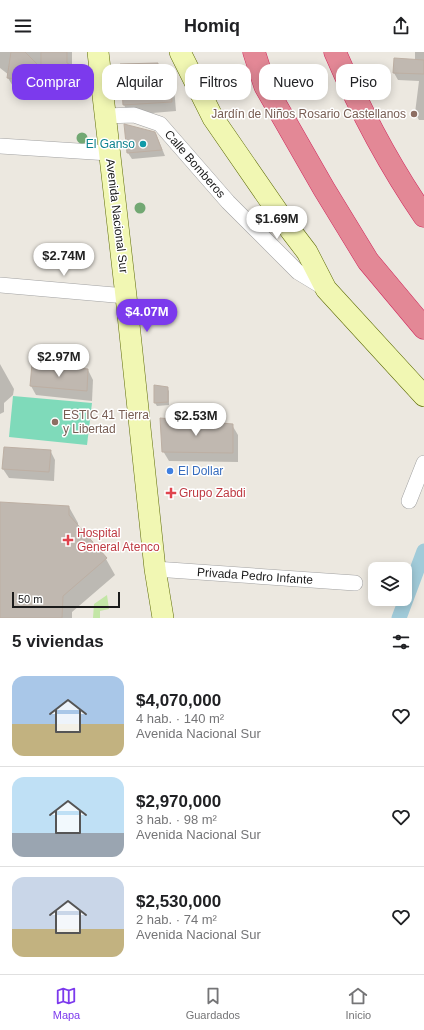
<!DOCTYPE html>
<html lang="es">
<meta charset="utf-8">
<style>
body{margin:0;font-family:Helvetica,sans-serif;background:#f6f6f6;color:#202124;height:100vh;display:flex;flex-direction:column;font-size:15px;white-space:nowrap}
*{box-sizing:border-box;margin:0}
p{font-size:13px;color:#757577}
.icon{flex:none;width:22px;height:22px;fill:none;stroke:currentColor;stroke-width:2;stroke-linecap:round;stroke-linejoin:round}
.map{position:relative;height:566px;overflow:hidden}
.details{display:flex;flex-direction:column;background:#fff;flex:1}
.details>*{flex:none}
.hud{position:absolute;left:12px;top:12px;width:400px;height:36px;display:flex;gap:8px}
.buttons{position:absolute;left:368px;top:510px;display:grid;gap:8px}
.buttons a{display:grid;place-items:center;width:44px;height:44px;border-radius:8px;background:#fff;box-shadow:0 2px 10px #0003;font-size:20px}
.scale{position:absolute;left:12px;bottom:10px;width:108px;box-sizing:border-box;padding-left:4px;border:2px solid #1b1b1b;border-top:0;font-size:11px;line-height:14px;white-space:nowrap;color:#1b1b1b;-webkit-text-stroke:3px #fff;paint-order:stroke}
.price{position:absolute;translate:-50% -34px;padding:0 9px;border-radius:14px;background:#fff;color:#222;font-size:13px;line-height:26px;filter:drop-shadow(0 1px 2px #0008)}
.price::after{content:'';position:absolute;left:50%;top:24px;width:12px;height:9px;margin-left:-6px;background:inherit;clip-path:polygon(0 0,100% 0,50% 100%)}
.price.selected{background:#7c3aed;color:#fff}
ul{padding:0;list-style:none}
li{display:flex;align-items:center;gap:12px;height:100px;padding:0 12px}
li+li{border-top:1px solid #e0e0e0}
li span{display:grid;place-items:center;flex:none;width:112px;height:80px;border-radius:12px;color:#555}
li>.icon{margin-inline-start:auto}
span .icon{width:48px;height:48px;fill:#fffc;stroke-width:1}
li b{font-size:17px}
h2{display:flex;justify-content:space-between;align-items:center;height:48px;padding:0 12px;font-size:17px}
.tag{padding:0 14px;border-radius:12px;background:#fff;box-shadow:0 2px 10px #0003;font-size:14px;line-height:36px}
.tag.selected{background:#7c3aed;color:#fff}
header{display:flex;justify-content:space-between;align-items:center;height:52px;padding:0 12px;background:#fff;font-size:18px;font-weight:600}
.menu{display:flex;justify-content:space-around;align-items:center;height:56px;border-top:1px solid #e0e0e0;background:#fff;font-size:11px;color:#757577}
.menu a{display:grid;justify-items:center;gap:2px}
.menu .selected{color:#7c3aed}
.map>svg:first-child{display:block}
</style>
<header><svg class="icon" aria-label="menu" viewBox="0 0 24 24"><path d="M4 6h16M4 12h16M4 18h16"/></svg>Homiq<svg class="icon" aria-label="share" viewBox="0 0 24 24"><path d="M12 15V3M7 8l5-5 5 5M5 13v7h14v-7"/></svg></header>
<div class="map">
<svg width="424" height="566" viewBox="0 0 424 566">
<rect width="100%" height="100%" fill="#ece8e0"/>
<polygon fill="#c3e6a6" points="107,543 109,557 100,559 100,566 93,566 94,552"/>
<polygon fill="#7fdaba" points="13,344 92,351 87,393 9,385"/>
<g fill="#0003">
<polygon points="0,0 72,0 72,14 79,18 84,28 87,42 14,36 8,26 9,23 0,16"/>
<polygon points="415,0 424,0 424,68 419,68 415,61 419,29 398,28 394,21 395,7 415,8"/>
<polygon points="157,12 163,22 163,26 169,25 174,35 176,59 129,63 124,53 121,13"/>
<polygon points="156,82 165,104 132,107 128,101"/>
<polygon points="0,312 14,337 13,343 4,351 4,360 0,362"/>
<polygon points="88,318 93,328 92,349 36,343 31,334"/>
<polygon points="167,336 169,339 169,353 157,354 155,351"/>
<polygon points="232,373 238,383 238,410 169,409 163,399"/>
<polygon points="50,398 55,408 54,429 9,426 3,417"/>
<polygon points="0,451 69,455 78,471 78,475 106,507 115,523 72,560 72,566 0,566"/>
</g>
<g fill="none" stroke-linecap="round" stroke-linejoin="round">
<polyline stroke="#a1cbd9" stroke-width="15" points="399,566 424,499"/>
</g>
<g fill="#c0b8b0" stroke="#bdafa3">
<polygon points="11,0 25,0 41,16 41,0 67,0 67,11 79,17 82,32 7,26"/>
<polygon points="394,6 424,8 424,22 393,21"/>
<polygon points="158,11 158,25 170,24 172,50 123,53 120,12"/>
<polygon points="124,72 155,80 162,98 127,101"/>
<polygon points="32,312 88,317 87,339 30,334"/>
<polygon points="154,333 168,335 168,350 154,351"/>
<polygon points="160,366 233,372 233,401 162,400"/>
<polygon points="4,395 51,398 49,420 2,417"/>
<polygon points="0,450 69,454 69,463 107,506 63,544 62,566 0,566"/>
</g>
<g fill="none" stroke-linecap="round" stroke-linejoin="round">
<g stroke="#a2a2a2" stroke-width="16">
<g id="street">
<polyline points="105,64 134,63 160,72 228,150 298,220 326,237"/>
<polyline points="0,94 109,101"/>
<polyline points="0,233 126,244"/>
<polyline points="409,449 424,411"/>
<polyline points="155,517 355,531"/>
</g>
</g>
<g stroke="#5e6c07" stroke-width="22">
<g id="secondary">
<polyline points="98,0 126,244 155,517 163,566"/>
<polyline points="180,0 213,66 291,179 307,200 326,237 424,344"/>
</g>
</g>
<g stroke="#cf285c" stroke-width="23">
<g id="highway">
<polyline points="254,0 265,34 324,137 368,209 424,276"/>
<path d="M335,0c24,56 54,113 89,164"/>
</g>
</g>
<use href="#street" stroke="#fff" stroke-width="15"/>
<use href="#secondary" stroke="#f1f7b3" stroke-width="21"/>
<use href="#highway" stroke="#e38896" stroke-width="22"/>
</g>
<g fill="#72a873">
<circle cx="82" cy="86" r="5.5"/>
<circle cx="140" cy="156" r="5.5"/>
</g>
<g fill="#8d6e63" stroke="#fff" stroke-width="1.5">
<circle cx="414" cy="62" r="4"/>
<circle cx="55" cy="370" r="4"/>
</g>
<circle fill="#0f9aa8" stroke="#fff" stroke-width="1.5" cx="143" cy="92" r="4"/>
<circle fill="#3f7fe0" stroke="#fff" stroke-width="1.5" cx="170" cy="419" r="4"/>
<g fill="#e0444e" stroke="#fff" stroke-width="1.5">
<path d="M169 435h4v4h4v4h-4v4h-4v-4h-4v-4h4z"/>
<path d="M66 482h4v4h4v4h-4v4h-4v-4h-4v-4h4z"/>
</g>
<g text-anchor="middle" stroke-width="3" stroke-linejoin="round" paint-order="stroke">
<g font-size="12" fill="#785e54" stroke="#fff" text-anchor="end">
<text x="406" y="66">Jardín de Niños Rosario Castellanos</text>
<text x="63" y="367" text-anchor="start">ESTIC 41 Tierra<tspan x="63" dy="14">y Libertad</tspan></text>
</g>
<g font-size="12" fill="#0d838f" stroke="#fff" text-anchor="end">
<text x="135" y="96">El Ganso</text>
</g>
<g font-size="12" fill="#1b1b1b" stroke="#fff">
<text transform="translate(195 112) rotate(49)" y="4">Calle Bomberos</text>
<text transform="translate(117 164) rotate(83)" y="4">Avenida Nacional Sur</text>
<text transform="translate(255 524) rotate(4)" y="4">Privada Pedro Infante</text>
</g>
<g font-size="12" fill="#366cbe" stroke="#fff" text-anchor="start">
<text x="178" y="423">El Dollar</text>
</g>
<g font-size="12" fill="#be3a42" stroke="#fff" text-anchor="start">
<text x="179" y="445">Grupo Zabdi</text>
<text x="77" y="485">Hospital<tspan x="77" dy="14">General Atenco</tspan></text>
</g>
</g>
</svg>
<div class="buttons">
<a><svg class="icon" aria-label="layers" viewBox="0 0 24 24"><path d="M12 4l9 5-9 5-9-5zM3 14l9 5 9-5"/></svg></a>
</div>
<div class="scale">50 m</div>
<b class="price" style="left:277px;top:188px">$1.69M</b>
<b class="price" style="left:64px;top:225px">$2.74M</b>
<b class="price selected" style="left:147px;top:281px">$4.07M</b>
<b class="price" style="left:59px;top:326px">$2.97M</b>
<b class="price" style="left:196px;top:385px">$2.53M</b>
<div class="hud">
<a class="tag selected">Comprar</a>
<a class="tag">Alquilar</a>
<a class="tag">Filtros</a>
<a class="tag">Nuevo</a>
<a class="tag">Piso</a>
</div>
</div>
<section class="details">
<h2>5 viviendas<svg class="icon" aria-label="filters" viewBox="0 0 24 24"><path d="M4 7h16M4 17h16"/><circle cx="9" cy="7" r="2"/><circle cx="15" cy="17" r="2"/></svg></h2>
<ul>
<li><span style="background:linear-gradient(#a9c7e8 60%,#c2b280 0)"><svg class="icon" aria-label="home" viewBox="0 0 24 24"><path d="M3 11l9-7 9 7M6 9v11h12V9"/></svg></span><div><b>$4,070,000</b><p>4 hab. · 140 m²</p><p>Avenida Nacional Sur</p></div><svg class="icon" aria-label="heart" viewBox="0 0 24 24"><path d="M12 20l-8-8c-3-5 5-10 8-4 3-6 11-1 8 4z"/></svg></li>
<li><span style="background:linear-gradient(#bfe0f5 70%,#9aa5b1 0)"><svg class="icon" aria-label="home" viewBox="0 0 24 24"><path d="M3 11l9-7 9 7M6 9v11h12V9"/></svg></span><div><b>$2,970,000</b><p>3 hab. · 98 m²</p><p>Avenida Nacional Sur</p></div><svg class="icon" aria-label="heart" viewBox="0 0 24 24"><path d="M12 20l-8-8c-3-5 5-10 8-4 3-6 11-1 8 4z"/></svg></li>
<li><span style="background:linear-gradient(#c9d6e8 65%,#c2b280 0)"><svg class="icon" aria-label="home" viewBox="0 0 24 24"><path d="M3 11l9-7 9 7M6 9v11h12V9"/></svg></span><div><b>$2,530,000</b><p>2 hab. · 74 m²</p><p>Avenida Nacional Sur</p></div><svg class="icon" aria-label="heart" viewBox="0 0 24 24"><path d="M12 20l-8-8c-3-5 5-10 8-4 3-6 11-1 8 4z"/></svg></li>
</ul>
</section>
<nav class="menu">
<a class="selected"><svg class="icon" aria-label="map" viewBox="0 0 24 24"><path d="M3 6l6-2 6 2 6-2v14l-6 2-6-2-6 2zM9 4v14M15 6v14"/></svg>Mapa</a>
<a><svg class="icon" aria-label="saved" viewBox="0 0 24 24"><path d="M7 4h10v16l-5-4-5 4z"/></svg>Guardados</a>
<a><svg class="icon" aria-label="home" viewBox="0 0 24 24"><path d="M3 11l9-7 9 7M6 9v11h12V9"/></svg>Inicio</a>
</nav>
